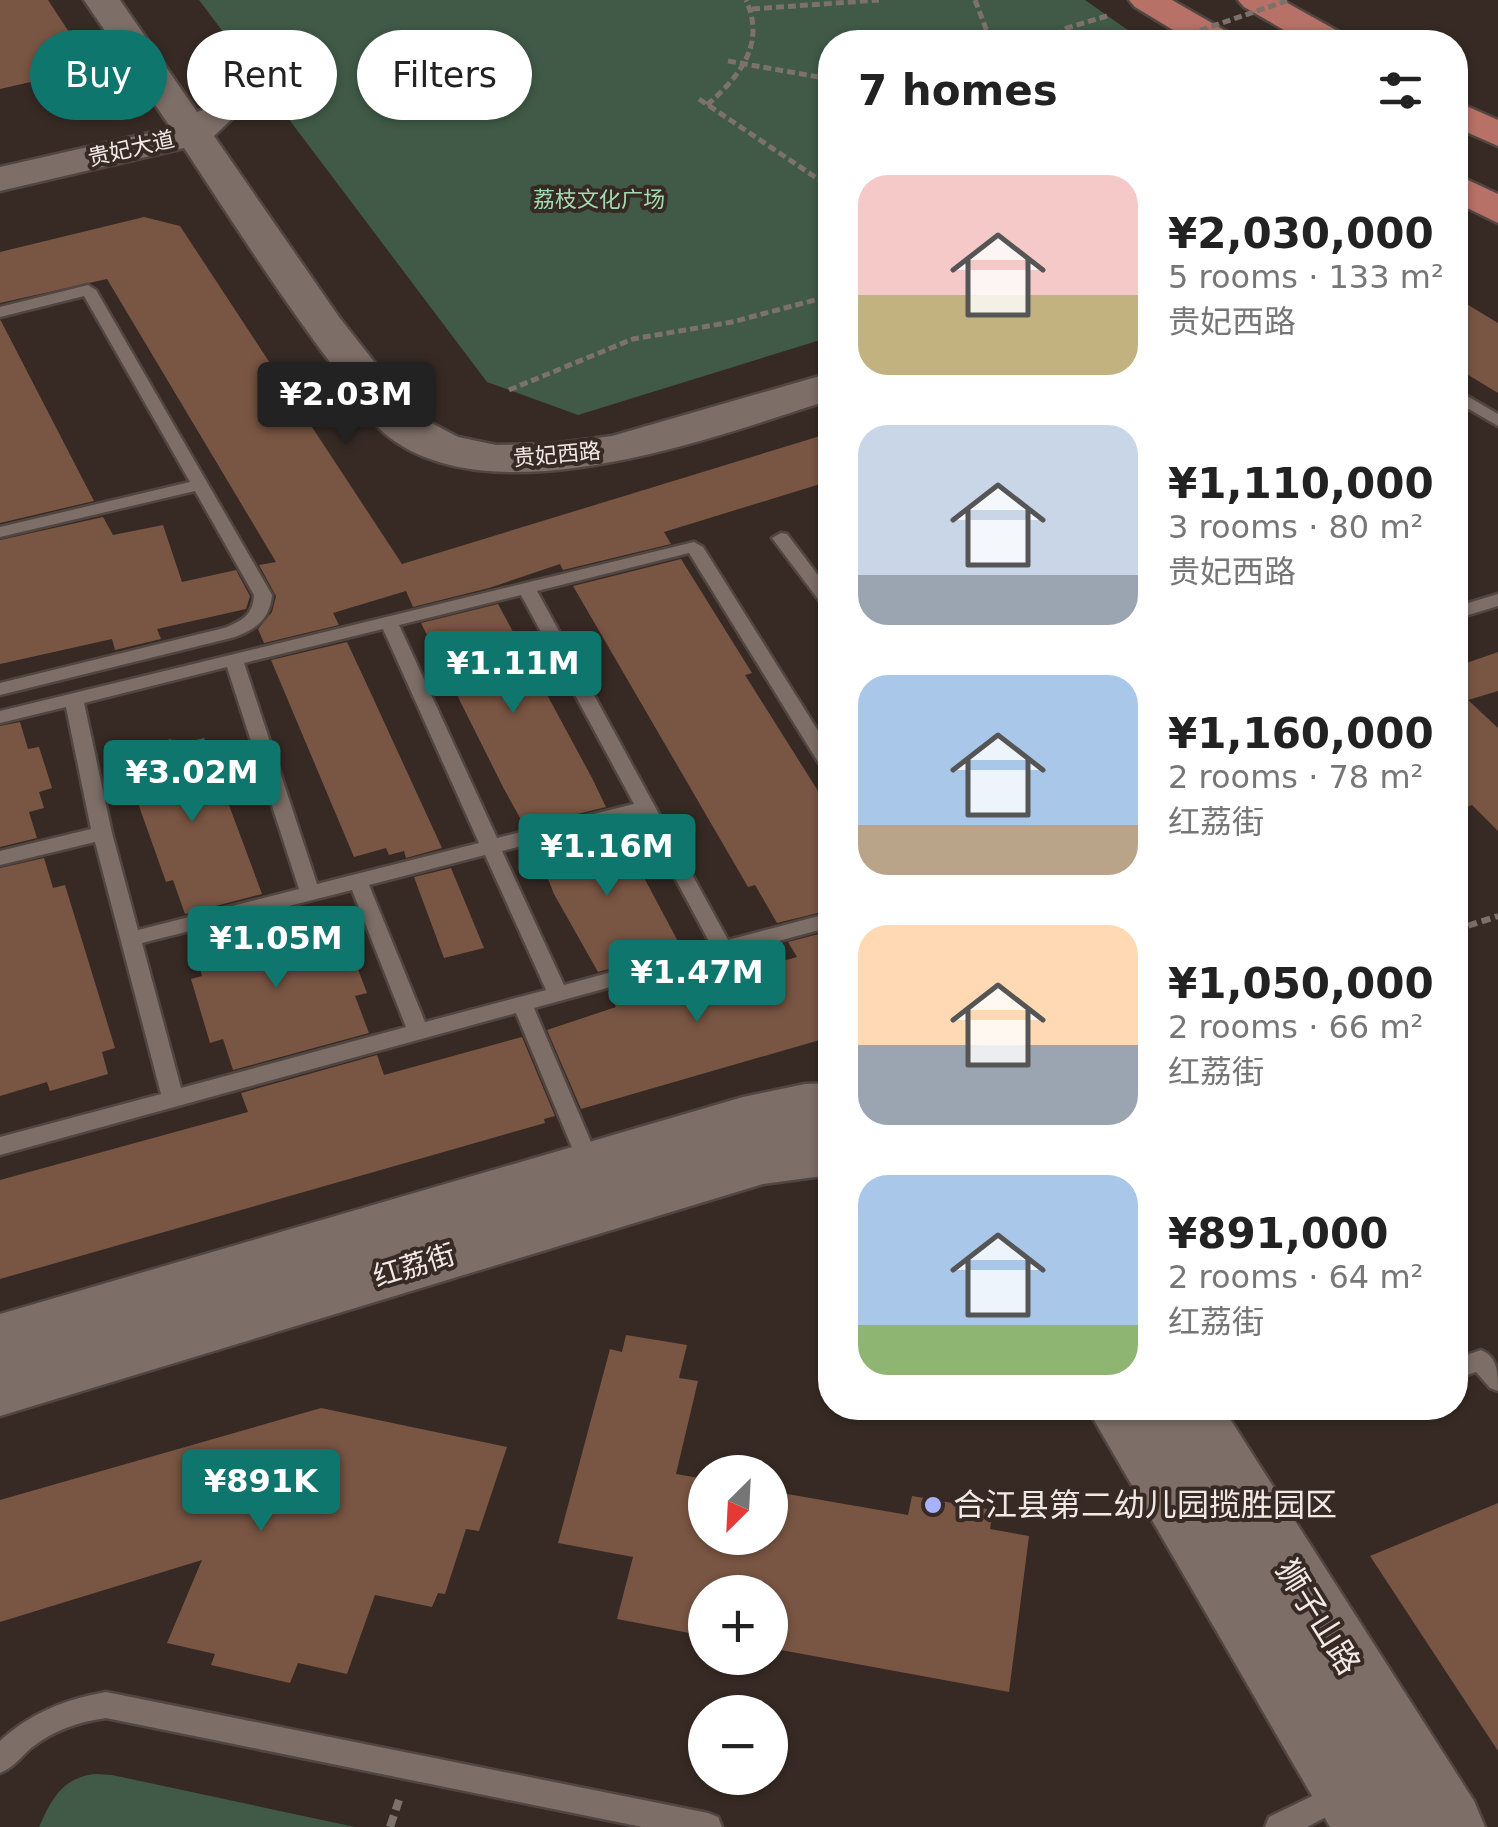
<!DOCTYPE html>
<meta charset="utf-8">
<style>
body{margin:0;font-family:"DejaVu Sans","Noto Sans SC",sans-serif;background:#f6f6f6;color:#222;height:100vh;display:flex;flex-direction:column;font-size:38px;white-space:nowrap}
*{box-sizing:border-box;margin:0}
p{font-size:32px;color:#767676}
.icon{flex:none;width:55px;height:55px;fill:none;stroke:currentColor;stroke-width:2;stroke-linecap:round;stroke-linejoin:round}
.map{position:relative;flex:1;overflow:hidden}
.details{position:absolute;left:818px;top:30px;width:650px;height:1390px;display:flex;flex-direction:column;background:#fff;border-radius:40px;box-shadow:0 2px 8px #0004}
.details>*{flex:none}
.banner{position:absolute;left:30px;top:30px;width:638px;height:90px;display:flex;gap:20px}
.needle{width:65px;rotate:204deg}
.tools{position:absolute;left:688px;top:1455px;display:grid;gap:20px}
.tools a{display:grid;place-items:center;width:100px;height:100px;border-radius:50%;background:#fff;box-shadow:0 2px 8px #0004;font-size:50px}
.price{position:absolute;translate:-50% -85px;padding:0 22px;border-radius:10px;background:#0f766e;color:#fff;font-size:32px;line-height:65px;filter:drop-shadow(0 2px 5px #0008)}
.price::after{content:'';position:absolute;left:50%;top:60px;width:30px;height:22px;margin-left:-15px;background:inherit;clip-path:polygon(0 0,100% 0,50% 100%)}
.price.active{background:#222;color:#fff}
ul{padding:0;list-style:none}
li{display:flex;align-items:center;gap:30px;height:250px;padding:0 40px}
li span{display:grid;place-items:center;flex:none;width:280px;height:200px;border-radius:30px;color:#555}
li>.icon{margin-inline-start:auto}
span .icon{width:120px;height:120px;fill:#fffc;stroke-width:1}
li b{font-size:42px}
h2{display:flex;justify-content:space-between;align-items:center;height:120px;padding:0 40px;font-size:42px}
.chip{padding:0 35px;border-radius:45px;background:#fff;box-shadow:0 2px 8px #0004;font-size:35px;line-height:90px}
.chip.active{background:#0f766e;color:#fff}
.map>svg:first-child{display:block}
</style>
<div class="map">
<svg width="1498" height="1827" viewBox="0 0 1498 1827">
<rect width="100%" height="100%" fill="#372a24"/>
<g fill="#405a47">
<polygon points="199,0 1085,0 1145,42 830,42 830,337 578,415 487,382"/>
<path d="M94,1774l18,1 243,52h-316c12,-27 23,-49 55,-53z"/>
</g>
<g fill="#795543">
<polygon points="0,0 48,0 86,58 70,73 0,89"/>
<polygon points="144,217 180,226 402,564 830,433 830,481 664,532 671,544 563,570 560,564 489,588 413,607 406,591 333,613 339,625 264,643 258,629 272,612 276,596 259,565 276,562 107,279 0,303 0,252"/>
<polygon points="1455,297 1498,323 1498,393 1455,367"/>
<polygon points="0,320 1,321 94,501 0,523"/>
<polygon points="103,517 113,535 163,525 182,582 236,570 250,596 246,609 157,629 161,639 115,650 112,639 0,664 0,540"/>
<polygon points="681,559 752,673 745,675 830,810 830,910 777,923 755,885 748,887 573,586"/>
<polygon points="498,604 592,778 606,807 525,827 504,789 421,623"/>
<polygon points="347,642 368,687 442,848 406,858 404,851 389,855 386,848 354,857 271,660"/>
<polygon points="1498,652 1498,691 1468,700 1498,728 1498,831 1472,805 1455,811 1455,667"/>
<polygon points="20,722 28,749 39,747 52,788 39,792 44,808 29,812 37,838 0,847 0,726"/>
<polygon points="204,738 262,894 185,914 173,880 166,882 139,806 127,769 135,767 129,750 171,739 173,746"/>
<polygon points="616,825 682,949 598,972 554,894 535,846"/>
<polygon points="44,858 53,888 65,885 115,1048 102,1052 108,1074 50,1091 47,1082 0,1096 0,868"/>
<polygon points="451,868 484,948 444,958 414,877"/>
<polygon points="270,915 279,941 328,927 336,947 348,943 367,993 355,996 369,1033 233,1070 223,1039 210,1043 191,979 202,976 192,934"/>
<polygon points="830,931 830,1037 581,1109 547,1030 616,1007 608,992 693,968 701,983 797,957 788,942"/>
<polygon points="522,1037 555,1116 544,1119 545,1123 0,1279 0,1180 248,1112 241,1093 377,1055 384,1075"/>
<polygon points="626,1335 687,1345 679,1378 698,1381 676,1474 705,1479 705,1538 770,1538 770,1491 908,1515 912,1496 993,1510 990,1529 1029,1536 1009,1692 770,1648 770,1592 705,1592 705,1636 617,1619 633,1557 558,1543 610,1349 622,1352"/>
<polygon points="321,1408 507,1447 479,1531 466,1529 445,1594 438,1593 432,1607 375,1595 347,1674 298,1663 290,1683 211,1665 215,1654 167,1643 202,1560 0,1622 0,1500"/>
<polygon points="1498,1503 1498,1751 1370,1556"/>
</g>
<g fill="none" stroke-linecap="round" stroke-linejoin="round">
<g stroke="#514641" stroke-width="5">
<g id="lane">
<path d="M88,285l8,5 176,305c-2,24 -16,34 -37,42l-235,58v-12l224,-55c18,-7 29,-13 30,-33l-59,-104 -195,46v-10l190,-45 -106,-186 -84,21v-10z"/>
<polygon points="1455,389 1498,414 1498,426 1455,401"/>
<polygon points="781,533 787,534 830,591 830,609 824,607 772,538"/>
<path d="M694,542l9,5 127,203v21l-7,-1 -134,-217 -152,38 191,349 102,-27v14l-296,81 68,160 -3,6 -8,3 -8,-3 -67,-161 -516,142v-18l161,-43 -66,-252 -95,23v-14l91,-22 -25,-122 -66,16v-12zM521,595l113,209 -137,34 -98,-213zM383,629l96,214 -162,41 -73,-221zM227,667l72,222 -161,41 -26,-97 -28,-130zM641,815l70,130 -147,40 -62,-134zM485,855l61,135 -121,32 -56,-137zM352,890l54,137 -225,61 -39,-145z"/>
<polygon points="1498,594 1498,606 1455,619 1455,607"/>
<path d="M1481,1350c17,7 17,23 17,41l-8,-3 -14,-16 -21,7v-20z"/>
<path d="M106,1692l602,121 10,4 4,10h-80l-536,-109c-28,4 -52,12 -75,30 -10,9 -18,20 -31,25v-32c30,-28 66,-42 106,-49z"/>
<polygon points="1339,1783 1349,1787 1352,1796 1349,1805 1307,1827 1265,1827 1269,1817"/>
</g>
</g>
<g stroke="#514641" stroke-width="5">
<g id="secondary">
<path d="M84,0h36l77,112 20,-8 13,3 6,8 -22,21 125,181 77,98 42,22 38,8 56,-1 60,-8 218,-63v27c-113,36 -341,122 -446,33 -17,-15 -31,-41 -46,-60 -55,-72 -104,-149 -154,-225l-184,43v-24l171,-39z"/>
<polygon points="830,1083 830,1175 763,1184 0,1416 0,1314 743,1097 805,1084"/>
<polygon points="1087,1408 1223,1408 1474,1801 1485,1827 1330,1827"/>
</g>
</g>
<g stroke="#514641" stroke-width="5">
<g id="primary">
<polygon points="1129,0 1172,0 1231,34 1236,42 1193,42 1135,7"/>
<polygon points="1238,0 1282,0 1343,34 1348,42 1305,42 1244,7"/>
<polygon points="1455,101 1498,120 1498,146 1455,127"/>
<polygon points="1455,174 1498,194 1498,223 1455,202"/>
</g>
</g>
<g stroke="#7d716c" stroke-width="5" stroke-dasharray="8 4" stroke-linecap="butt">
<polyline points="975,0 991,42"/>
<polyline points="752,9 879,0"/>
<polyline points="1045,42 1067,28 1107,16"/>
<polyline points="728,61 830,79"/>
<polyline points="699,99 830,187"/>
<path d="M707,105c33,-29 59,-61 39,-105"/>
<polyline points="509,390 633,339 732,322 830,296"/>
</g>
<polyline stroke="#7d716c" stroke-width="6" stroke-dasharray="9 5" stroke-linecap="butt" points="1455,930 1498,916"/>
<polyline stroke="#7d716c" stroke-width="8" stroke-dasharray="12 6" stroke-linecap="butt" points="390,1827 399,1800"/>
<use href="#lane" fill="#7d6e67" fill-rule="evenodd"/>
<use href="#secondary" fill="#7d6e67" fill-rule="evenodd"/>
<use href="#primary" fill="#b77167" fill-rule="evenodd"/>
<polyline stroke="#7d716c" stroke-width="5" stroke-dasharray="8 4" stroke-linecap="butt" points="1166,42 1289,0"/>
</g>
<circle fill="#a7b1fc" stroke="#372a24" stroke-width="4" cx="933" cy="1505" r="10"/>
<g text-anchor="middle" stroke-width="8" stroke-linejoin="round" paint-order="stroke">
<g font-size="22" fill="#f2e9e5" stroke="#372a24">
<text transform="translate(131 148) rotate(-13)" y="8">贵妃大道</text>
<text transform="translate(557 454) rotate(-5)" y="8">贵妃西路</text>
</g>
<g font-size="22" fill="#a2ddb1" stroke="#372a24">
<text x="599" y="207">荔枝文化广场</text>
</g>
<g font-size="28" fill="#f2e9e5" stroke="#372a24">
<text transform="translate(414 1265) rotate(-17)" y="10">红荔街</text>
</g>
<g font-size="32" fill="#f2e9e5" stroke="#372a24" text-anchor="start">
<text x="953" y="1516">合江县第二幼儿园揽胜园区</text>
</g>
<g font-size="32" fill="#f2e9e5" stroke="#372a24">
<text transform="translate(1318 1617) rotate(58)" y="11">狮子山路</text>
</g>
</g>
</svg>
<div class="tools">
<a><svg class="needle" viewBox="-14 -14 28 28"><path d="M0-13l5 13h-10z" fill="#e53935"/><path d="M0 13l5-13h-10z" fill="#767676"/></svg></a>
<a>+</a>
<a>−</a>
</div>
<b class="price active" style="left:346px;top:447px">¥2.03M</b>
<b class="price" style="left:513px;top:716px">¥1.11M</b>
<b class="price" style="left:192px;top:825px">¥3.02M</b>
<b class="price" style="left:607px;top:899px">¥1.16M</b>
<b class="price" style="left:276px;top:991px">¥1.05M</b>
<b class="price" style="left:697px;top:1025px">¥1.47M</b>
<b class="price" style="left:261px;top:1534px">¥891K</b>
<div class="banner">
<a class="chip active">Buy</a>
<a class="chip">Rent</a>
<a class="chip">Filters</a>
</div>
<section class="details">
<h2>7 homes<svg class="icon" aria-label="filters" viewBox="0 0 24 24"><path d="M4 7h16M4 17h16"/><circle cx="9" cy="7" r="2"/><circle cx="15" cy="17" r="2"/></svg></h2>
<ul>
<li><span style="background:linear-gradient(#f6c9c9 60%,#c2b280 0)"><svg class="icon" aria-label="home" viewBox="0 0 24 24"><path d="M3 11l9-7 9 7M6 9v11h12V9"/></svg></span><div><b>¥2,030,000</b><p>5 rooms · 133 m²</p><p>贵妃西路</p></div></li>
<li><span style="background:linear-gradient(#c9d6e8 75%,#9aa5b1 0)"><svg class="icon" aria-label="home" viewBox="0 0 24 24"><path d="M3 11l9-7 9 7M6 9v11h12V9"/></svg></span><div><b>¥1,110,000</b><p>3 rooms · 80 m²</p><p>贵妃西路</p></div></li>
<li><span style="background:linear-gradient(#a9c7e8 75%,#b9a48a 0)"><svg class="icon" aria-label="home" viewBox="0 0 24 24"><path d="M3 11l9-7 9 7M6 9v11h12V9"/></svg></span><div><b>¥1,160,000</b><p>2 rooms · 78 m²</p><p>红荔街</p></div></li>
<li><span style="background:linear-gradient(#ffd9b3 60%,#9aa5b1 0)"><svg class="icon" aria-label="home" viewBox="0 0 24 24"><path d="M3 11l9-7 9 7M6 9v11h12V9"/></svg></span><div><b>¥1,050,000</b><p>2 rooms · 66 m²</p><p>红荔街</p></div></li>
<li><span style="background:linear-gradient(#a9c7e8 75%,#8fb573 0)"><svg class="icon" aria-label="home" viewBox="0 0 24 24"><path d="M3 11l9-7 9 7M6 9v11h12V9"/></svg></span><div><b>¥891,000</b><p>2 rooms · 64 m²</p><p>红荔街</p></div></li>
</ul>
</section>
</div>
